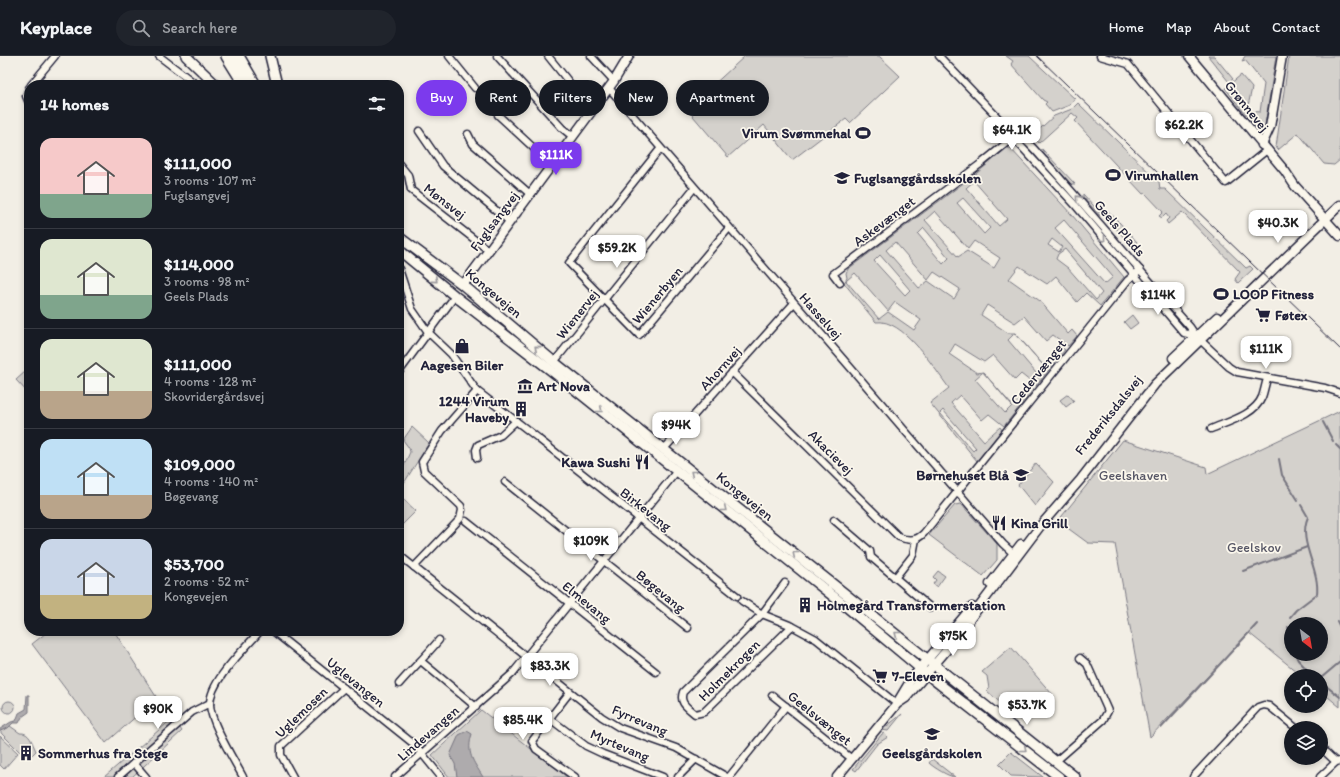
<!DOCTYPE html>
<meta charset="utf-8">
<style>
body{margin:0;font-family:Itim,sans-serif;background:#20242c;color:#f1f3f6;height:100vh;display:flex;flex-direction:column;font-size:15px;white-space:nowrap}
*{box-sizing:border-box;margin:0}
p{font-size:13px;color:#9ea1a6}
.icon{flex:none;width:22px;height:22px;fill:none;stroke:currentColor;stroke-width:2;stroke-linecap:round;stroke-linejoin:round}
.map{position:relative;flex:1;overflow:hidden}
.details{position:absolute;left:24px;top:24px;width:380px;height:556px;display:flex;flex-direction:column;background:#171b24;border-radius:16px;box-shadow:0 2px 6px #0003}
.details>*{flex:none}
.hud{position:absolute;left:416px;top:24px;width:380px;height:36px;display:flex;gap:8px}
.needle{width:26px;rotate:149deg}
.tools{position:absolute;left:1284px;top:561px;display:grid;gap:8px}
.tools a{display:grid;place-items:center;width:44px;height:44px;border-radius:50%;background:#171b24;box-shadow:0 2px 6px #0003;font-size:20px}
.price{position:absolute;translate:-50% -34px;padding:0 9px;border-radius:8px;background:#fff;color:#222;font-size:13px;line-height:26px;filter:drop-shadow(0 1px 2px #0008)}
.price::after{content:'';position:absolute;left:50%;top:24px;width:12px;height:9px;margin-left:-6px;background:inherit;clip-path:polygon(0 0,100% 0,50% 100%)}
.price.on{background:#7c3aed;color:#fff}
ul{padding:0;list-style:none}
li{display:flex;align-items:center;gap:12px;height:100px;padding:0 16px}
li+li{border-top:1px solid #363941}
li span{display:grid;place-items:center;flex:none;width:112px;height:80px;border-radius:12px;color:#555}
li>.icon{margin-inline-start:auto}
span .icon{width:48px;height:48px;fill:#fffc;stroke-width:1}
li b{font-size:17px}
h2{display:flex;justify-content:space-between;align-items:center;height:48px;padding:0 16px;font-size:17px}
.chip{padding:0 14px;border-radius:18px;background:#171b24;box-shadow:0 2px 6px #0003;font-size:14px;line-height:36px}
.chip.on{background:#7c3aed;color:#fff}
header{display:flex;align-items:center;gap:24px;box-sizing:border-box;height:56px;padding:0 20px;background:#171b24;border-bottom:1px solid #363941}
header strong{font-size:19px}
nav{display:flex;gap:22px;margin-inline-start:auto;font-size:14px}
.search{width:280px;height:36px;background:#20242c;display:flex;align-items:center;gap:10px;box-sizing:border-box;padding:0 14px;border-radius:22px;color:#9ea1a6;font-size:15px}
.map>svg:first-child{display:block}
</style>
<header>
<strong>Keyplace</strong>
<div class="search"><svg class="icon" aria-label="search" viewBox="0 0 24 24"><circle cx="10" cy="10" r="6"/><path d="M15 15l6 6"/></svg>Search here</div>
<nav><a>Home</a><a>Map</a><a>About</a><a>Contact</a></nav>
</header>
<div class="map">
<svg width="1340" height="721" viewBox="0 0 1340 721">
<rect width="100%" height="100%" fill="#f2eee5"/>
<filter id="ink" filterUnits="userSpaceOnUse"><feTurbulence type="fractalNoise" baseFrequency=".025" numOctaves="2"/><feDisplacementMap in="SourceGraphic" scale="8" xChannelSelector="R" yChannelSelector="G"/><feConvolveMatrix kernelMatrix="1 2 1 2 8 2 1 2 1" color-interpolation-filters="sRGB"/></filter>
<g filter="url(#ink)">
<g fill="#d4d1cc" stroke="#7b7a84" fill-rule="evenodd">
<polygon points="745,0 879,0 900,20 850,67 846,63 792,104 764,69 728,101 687,53"/>
<polygon points="1006,0 1029,0 1075,43 1070,49 1052,56 1045,48 1047,46 1043,44 1011,8 1013,5"/>
<polygon points="1208,0 1214,0 1233,23 1229,26"/>
<polygon points="1245,0 1276,0 1265,69 1262,73 1257,72 1249,62 1250,55 1260,56 1264,28 1245,4 1242,5"/>
<polygon points="1289,0 1340,0 1340,104 1334,109 1324,108 1298,77 1278,94 1276,91"/>
<polygon points="1241,19 1252,32 1246,59 1225,32"/>
<polygon points="1078,47 1159,126 1160,133 1165,133 1246,212 1250,210 1253,213 1238,227 1235,223 1240,216 1182,156 1168,168 1166,165 1169,162 1166,158 1162,162 1159,160 1163,156 1145,137 1143,138 1075,65 1078,62 1072,57 1039,87 1032,80 1054,60 1072,53"/>
<path d="M1007,92h3l62,67 52,62 -24,29 -14,-13 -9,9 -21,-26 -9,8 -28,-18 -10,13 31,22 28,33 4,-4 5,6 -9,10 -15,-11 -7,6 -22,-25 -9,7 -28,-18 -6,10 27,18h7l28,32 19,-18 3,3 -29,36 -15,-12 -6,6 -22,-25 -9,7 -29,-18 -6,10 28,19 6,-1 28,32 20,-17 3,2 -30,37 -15,-12 -7,6 -22,-25 -9,8 33,38 16,-14 2,3 -25,31 -47,-58 19,-15c-15,-20 -46,-70 -73,-66l-32,-39 3,-5 -1,-5 2,-4 129,-96zM974,125l33,38 -8,7 -33,-38zM963,142l27,30 -6,6 -27,-31zM935,155l33,38 6,-8 26,17 -6,10 -27,-17 -9,6 -33,-37zM1064,164l49,57 -8,7 -50,-56zM924,172l25,30 -6,6 -25,-30zM1052,183l10,8 -3,5 -11,-7zM895,186l33,38 6,-8 26,17 -6,10 -26,-18 -9,7 -33,-38zM1065,193l37,44 -6,7 -28,-32 -12,-9 2,-5zM880,199l30,35 -5,5 -31,-34zM855,217l33,38 7,-9 26,18 -7,10 -26,-18 -9,7 -33,-38zM1015,277l29,33 -8,7 -28,-33zM983,316l29,34 -7,7 -30,-34zM943,354l33,38 -3,3 -33,-38z"/>
<polygon points="1042,93 1075,128 1071,128 1041,95"/>
<polygon points="1083,138 1103,160 1099,159 1083,141"/>
<polygon points="1107,154 1118,165 1113,169 1107,161"/>
<polygon points="1119,166 1137,186 1132,191 1114,170"/>
<polygon points="1132,259 1138,267 1130,273 1124,266"/>
<polygon points="26,315 29,319 29,338 16,324"/>
<polygon points="1068,338 1074,345 1066,351 1060,344"/>
<path d="M1340,355v296l-19,-16v-15h-19l-53,-43 -99,104 -35,-193 -27,-1 -30,-22 65,-81 83,27 1,7zM1291,568h30v30h-30z"/>
<polygon points="412,371 429,387 399,435 403,443 416,455 399,472 399,427 403,412 410,396 409,392 403,384"/>
<polygon points="1036,407 1054,426 1035,450 1018,429"/>
<polygon points="961,448 997,488 997,504 983,520 929,479 955,449"/>
<polygon points="938,515 945,520 937,531 933,528 936,524 933,521"/>
<polygon points="46,575 114,575 157,642 106,687 32,588 46,577"/>
<polygon points="1011,591 1052,638 1020,664 987,635 989,633 987,620 982,616"/>
<circle cx="9" cy="651" r="6"/>
<polygon points="481,654 567,721 449,721 432,699"/>
<polygon points="902,658 888,675 882,674"/>
<polygon points="173,662 182,675 132,721 104,721"/>
<path d="M10,670l10,7c10,-1 12,10 16,18l-4,4 -8,-7 -4,4 -18,-18 -2,-3z"/>
<polygon points="884,677 888,681 877,688 856,715 853,713 882,678"/>
<polygon points="0,680 18,697 4,713 0,709"/>
<polygon points="1011,696 1043,721 1011,720 999,708"/>
<path d="M932,703l23,18c-6,0 -22,-10 -26,-14z"/>
</g>
<g fill="#aeabad" stroke="#76747f">
<polygon points="27,639 29,639 29,656 22,661 19,667 13,667 8,672 0,675 0,673 11,666 16,665 19,657 26,653"/>
<path d="M467,675l5,3c-6,19 1,27 11,43h-26l-2,-13 -5,-9 9,-20z"/>
</g>
<g fill="none" stroke-linecap="round" stroke-linejoin="round">
<g stroke="#76747f" stroke-width="2">
<polyline points="1323,366 1333,385"/>
<polyline points="1336,389 1340,393"/>
<polyline points="1279,403 1282,419 1298,444"/>
<polyline points="1243,515 1307,491"/>
<path d="M1290,561l6,-7 21,-16c3,-26 -20,-53 -9,-77l-7,-12"/>
<polyline points="1337,565 1340,571"/>
<polyline points="1288,571 1291,590"/>
<polyline points="1295,598 1298,604 1313,620"/>
<polyline points="1321,622 1340,606"/>
<polyline points="1321,626 1340,641"/>
<polyline points="1161,672 1257,568"/>
</g>
<g stroke="#22223b" stroke-width="9">
<g id="minor">
<polyline points="159,0 197,29"/>
<polyline points="449,0 475,32"/>
<polyline points="497,0 562,72 573,81"/>
<polyline points="548,0 585,46 593,53"/>
<polyline points="591,0 614,25"/>
<polyline points="939,0 1006,70"/>
<polyline points="1100,0 1128,8 1226,127 1267,94"/>
<polyline points="31,29 55,0"/>
<polyline points="29,32 26,40 29,47"/>
<polyline points="609,32 957,435 1003,488 1016,500"/>
<polyline points="498,59 552,109"/>
<polyline points="419,75 443,110 510,166"/>
<polyline points="468,78 473,88 530,138"/>
<path d="M1015,80c8,-2 23,18 29,24 49,55 97,112 146,167l6,9 33,31 8,5 88,16 15,5"/>
<polyline points="1015,80 1019,88 1076,150 1184,277 1196,280"/>
<polyline points="660,93 569,207 639,279 729,172"/>
<polyline points="399,108 408,119 411,134 488,194"/>
<polyline points="399,213 412,253 428,276 451,298 477,335 538,382"/>
<polyline points="840,227 833,218 983,106 1015,80"/>
<polyline points="554,306 694,132"/>
<polyline points="399,316 455,240"/>
<path d="M732,316l167,165c9,4 18,4 25,-4l204,-253 12,-10"/>
<path d="M1211,373c16,-7 44,-14 51,-32 2,-5 3,-12 5,-18"/>
<polyline points="540,384 737,540"/>
<polyline points="664,393 794,247"/>
<polyline points="477,402 476,394 478,389 501,379 516,365"/>
<polyline points="505,426 688,572"/>
<polyline points="834,464 870,495 871,501 931,552"/>
<polyline points="466,465 656,616"/>
<polyline points="399,499 602,661 620,672 676,692 727,721"/>
<polyline points="414,511 460,463 462,454 461,450 424,415 422,406 442,375 477,335"/>
<polyline points="895,522 913,499 916,483"/>
<path d="M785,527l-23,31 -79,78c-4,11 4,15 12,22l9,-2 88,-86"/>
<polyline points="742,545 762,558 792,570 816,583 897,648"/>
<polyline points="273,575 415,689 441,721"/>
<polyline points="422,606 476,651"/>
<path d="M399,628c14,-16 27,-28 40,-44"/>
<polyline points="570,636 532,685 536,693 575,721"/>
<polyline points="772,639 852,703"/>
<polyline points="549,662 586,690 603,698 663,721"/>
<polyline points="1321,692 1336,706"/>
<polyline points="1055,706 1103,664 1108,655 1087,608 1080,602"/>
<polyline points="134,707 146,721"/>
<polyline points="118,721 192,656 210,647"/>
<path d="M243,721c-9,-17 -33,-55 -33,-73 0,-24 35,-55 50,-73"/>
<polyline points="293,721 281,699 281,690 344,632"/>
<polyline points="395,721 512,618 677,415"/>
<polyline points="678,721 696,703"/>
<polyline points="729,721 786,650"/>
<polyline points="1193,721 1258,651 1264,649 1269,650 1296,672"/>
<polyline points="1320,721 1336,706 1340,705"/>
</g>
</g>
<g stroke="#22223b" stroke-width="11">
<g id="tertiary">
<polyline points="1189,0 1285,115 1295,130 1340,180"/>
<polyline points="1262,89 1270,71 1282,0"/>
<polyline points="463,229 614,25 629,0"/>
<polyline points="1173,302 1217,261"/>
<polyline points="990,528 1021,488"/>
<polyline points="897,647 912,622 972,551"/>
<polyline points="837,721 897,648 906,642 945,596 1041,469 1081,423 1155,328 1340,149"/>
</g>
</g>
<g stroke="#22223b" stroke-width="12">
<g id="secondary">
<polyline points="186,0 216,29"/>
<polyline points="270,0 277,29"/>
<polyline points="399,181 463,229 554,306 1075,721"/>
<polyline points="399,194 455,240 557,319 848,552 933,623 1059,721"/>
</g>
</g>
<g stroke="#22223b" stroke-width="14">
<g id="motorway">
<polyline points="227,0 245,29"/>
<polyline points="238,0 255,29"/>
</g>
</g>
<use href="#minor" stroke="#fbf7ec" stroke-width="6"/>
<use href="#tertiary" stroke="#fbf7ec" stroke-width="8"/>
<use href="#secondary" stroke="#fbf7ec" stroke-width="9"/>
<use href="#motorway" stroke="#fbf7ec" stroke-width="11"/>
<polyline stroke="#22223b" stroke-width="1" points="1037,0 1340,293"/>
</g>
<defs><path id="oneway-chevron" d="M-2-3.5L2.5 0L-2 3.5" fill="none" stroke-width="1.6" stroke-linecap="round" stroke-linejoin="round"/></defs>
<g stroke="#99979c">
<use href="#oneway-chevron" transform="translate(1078 142) rotate(-132)"/>
<use href="#oneway-chevron" transform="translate(1103 183) rotate(50)"/>
<use href="#oneway-chevron" transform="translate(435 224) rotate(40)"/>
<use href="#oneway-chevron" transform="translate(537 292) rotate(-140)"/>
<use href="#oneway-chevron" transform="translate(600 354) rotate(39)"/>
<use href="#oneway-chevron" transform="translate(693 417) rotate(-141)"/>
<use href="#oneway-chevron" transform="translate(724 453) rotate(39)"/>
<use href="#oneway-chevron" transform="translate(795 498) rotate(-141)"/>
<use href="#oneway-chevron" transform="translate(897 578) rotate(-142)"/>
<use href="#oneway-chevron" transform="translate(1024 693) rotate(39)"/>
</g>
</g>
<defs>
<g id="stadium-bare" transform="scale(1.2)"><path d="M0-5a6.5 5 0 1 0 0 10a6.5 5 0 1 0 0-10ZM-3.5-1.8h7v3.6h-7Z" fill="#22223b" stroke="#fbf7ec" stroke-width="2.5" paint-order="stroke"/></g>
<g id="school-bare" transform="scale(1.2)"><path d="M0-5L7-2L0 1L-7-2ZM-4 1L0 2.5L4 1V4Q0 6-4 4Z" fill="#22223b" stroke="#fbf7ec" stroke-width="2.5" paint-order="stroke"/></g>
<g id="supermarket-bare" transform="scale(1.2)"><path d="M-6-5.5h2.5l.6 2H6L4.5 2H-2.5L-4.4-4H-6ZM-1.5 3.2a1.3 1.3 0 1 0 .1 0ZM3 3.2a1.3 1.3 0 1 0 .1 0Z" fill="#22223b" stroke="#fbf7ec" stroke-width="2.5" paint-order="stroke"/></g>
<g id="shop-bare" transform="scale(1.2)"><path d="M-5-2.5h2.3a2.7 3.5 0 0 1 5.4 0H5L5.5 6h-11ZM-1.5-2.5h3a1.5 2.3 0 0 0-3 0Z" fill="#22223b" stroke="#fbf7ec" stroke-width="2.5" paint-order="stroke"/></g>
<g id="museum-bare" transform="scale(1.2)"><path d="M0-6L6-3V-2H-6V-3ZM-5-1h2V3h-2ZM-1-1h2V3h-2ZM3-1h2V3H3ZM-6 4H6V6H-6Z" fill="#22223b" stroke="#fbf7ec" stroke-width="2.5" paint-order="stroke"/></g>
<g id="building-bare" transform="scale(1.2)"><path d="M-4-6H4V6H1V3H-1V6H-4ZM-2.5-4.3h1.7v1.8h-1.7ZM.8-4.3h1.7v1.8H.8ZM-2.5-1h1.7V.8h-1.7ZM.8-1h1.7V.8H.8Z" fill="#22223b" stroke="#fbf7ec" stroke-width="2.5" paint-order="stroke"/></g>
<g id="restaurant-bare" transform="scale(1.2)"><path d="M-5-6h1v4h1v-4h1v4h1v-4h1v5L-1.5 .5V6h-2V.5L-5-1ZM5-6V6H3V1.5H1.5Q1.5-4 5-6Z" fill="#22223b" stroke="#fbf7ec" stroke-width="2.5" paint-order="stroke"/></g>
</defs>
<g fill-rule="evenodd">
<use href="#stadium-bare" x="863" y="77"/>
<use href="#stadium-bare" x="1113" y="119"/>
<use href="#school-bare" x="842" y="122"/>
<use href="#stadium-bare" x="1221" y="238"/>
<use href="#supermarket-bare" x="1263" y="259"/>
<use href="#shop-bare" x="462" y="290"/>
<use href="#museum-bare" x="525" y="330"/>
<use href="#building-bare" x="521" y="353"/>
<use href="#restaurant-bare" x="642" y="406"/>
<use href="#school-bare" x="1021" y="419"/>
<use href="#restaurant-bare" x="999" y="467"/>
<use href="#building-bare" x="805" y="549"/>
<use href="#supermarket-bare" x="880" y="620"/>
<use href="#school-bare" x="932" y="678"/>
<use href="#building-bare" x="26" y="697"/>
</g>
<g text-anchor="middle" stroke-width="3.5" stroke-linejoin="round" paint-order="stroke">
<g font-size="14" fill="#22223b" stroke="#fbf7ec">
<text transform="translate(1247 50) rotate(51)" y="5">Grønnevej</text>
<text transform="translate(445 145) rotate(38)" y="5">Mønsvej</text>
<text transform="translate(494 165) rotate(-53)" y="5">Fuglsangvej</text>
<text transform="translate(884 165) rotate(-37)" y="5">Askevænget</text>
<text transform="translate(1120 172) rotate(49)" y="5">Geels Plads</text>
<text transform="translate(494 237) rotate(40)" y="5">Kongevejen</text>
<text transform="translate(657 239) rotate(-50)" y="5">Wienerbyen</text>
<text transform="translate(577 258) rotate(-52)" y="5">Wienervej</text>
<text transform="translate(821 260) rotate(49)" y="5">Hasselvej</text>
<text transform="translate(720 312) rotate(-48)" y="5">Ahornvej</text>
<text transform="translate(1038 316) rotate(-51)" y="5">Cedervænget</text>
<text transform="translate(1108 359) rotate(-51)" y="5">Frederiksdalsvej</text>
<text transform="translate(831 396) rotate(45)" y="5">Akacievej</text>
<text transform="translate(745 440) rotate(39)" y="5">Kongevejen</text>
<text transform="translate(646 453) rotate(38)" y="5">Birkevang</text>
<text transform="translate(661 535) rotate(39)" y="5">Bøgevang</text>
<text transform="translate(587 546) rotate(39)" y="5">Elmevang</text>
<text transform="translate(729 614) rotate(-45)" y="5">Holmekrogen</text>
<text transform="translate(356 626) rotate(39)" y="5">Uglevangen</text>
<text transform="translate(301 656) rotate(-44)" y="5">Uglemosen</text>
<text transform="translate(820 662) rotate(39)" y="5">Geelsvænget</text>
<text transform="translate(640 664) rotate(23)" y="5">Fyrrevang</text>
<text transform="translate(428 677) rotate(-41)" y="5">Lindevangen</text>
<text transform="translate(620 689) rotate(23)" y="5">Myrtevang</text>
</g>
<g font-size="14" font-weight="bold" fill="#22223b" stroke="#fbf7ec" text-anchor="start">
<text x="851" y="82" text-anchor="end">Virum Svømmehal</text>
<text x="1125" y="124">Virumhallen</text>
<text x="854" y="127">Fuglsanggårdsskolen</text>
<text x="1233" y="243">LOOP Fitness</text>
<text x="1275" y="264">Føtex</text>
<text x="462" y="314" text-anchor="middle">Aagesen Biler</text>
<text x="537" y="335">Art Nova</text>
<text x="509" y="350" text-anchor="end">1244 Virum<tspan x="509" dy="16">Haveby</tspan></text>
<text x="630" y="411" text-anchor="end">Kawa Sushi</text>
<text x="1009" y="424" text-anchor="end">Børnehuset Blå</text>
<text x="1011" y="472">Kina Grill</text>
<text x="817" y="554">Holmegård Transformerstation</text>
<text x="892" y="625">7-Eleven</text>
<text x="38" y="702">Sommerhus fra Stege</text>
<text x="932" y="702" text-anchor="middle">Geelsgårdskolen</text>
</g>
<g font-size="14" fill="#575766" stroke="#fbf7ec">
<text x="1133" y="424">Geelshaven</text>
<text x="1254" y="496">Geelskov</text>
</g>
</g>
</svg>
<div class="tools">
<a><svg class="needle" viewBox="-14 -14 28 28"><path d="M0-13l5 13h-10z" fill="#e53935"/><path d="M0 13l5-13h-10z" fill="#9ea1a6"/></svg></a>
<a><svg class="icon" aria-label="locate" viewBox="0 0 24 24"><circle cx="12" cy="12" r="6"/><path d="M12 2v4M12 18v4M2 12h4M18 12h4"/></svg></a>
<a><svg class="icon" aria-label="layers" viewBox="0 0 24 24"><path d="M12 4l9 5-9 5-9-5zM3 14l9 5 9-5"/></svg></a>
</div>
<b class="price" style="left:1184px;top:90px">$62.2K</b>
<b class="price" style="left:1012px;top:95px">$64.1K</b>
<b class="price on" style="left:556px;top:120px">$111K</b>
<b class="price" style="left:1278px;top:188px">$40.3K</b>
<b class="price" style="left:617px;top:213px">$59.2K</b>
<b class="price" style="left:1158px;top:260px">$114K</b>
<b class="price" style="left:1266px;top:314px">$111K</b>
<b class="price" style="left:676px;top:390px">$94K</b>
<b class="price" style="left:591px;top:506px">$109K</b>
<b class="price" style="left:953px;top:601px">$75K</b>
<b class="price" style="left:550px;top:631px">$83.3K</b>
<b class="price" style="left:1027px;top:670px">$53.7K</b>
<b class="price" style="left:158px;top:674px">$90K</b>
<b class="price" style="left:523px;top:685px">$85.4K</b>
<div class="hud">
<a class="chip on">Buy</a>
<a class="chip">Rent</a>
<a class="chip">Filters</a>
<a class="chip">New</a>
<a class="chip">Apartment</a>
</div>
<section class="details">
<h2>14 homes<svg class="icon" aria-label="filters" viewBox="0 0 24 24"><path d="M4 7h16M4 17h16"/><circle cx="9" cy="7" r="2"/><circle cx="15" cy="17" r="2"/></svg></h2>
<ul>
<li><span style="background:linear-gradient(#f6c9c9 70%,#7fa58c 0)"><svg class="icon" aria-label="home" viewBox="0 0 24 24"><path d="M3 11l9-7 9 7M6 9v11h12V9"/></svg></span><div><b>$111,000</b><p>3 rooms · 107 m²</p><p>Fuglsangvej</p></div></li>
<li><span style="background:linear-gradient(#dfe7d0 70%,#7fa58c 0)"><svg class="icon" aria-label="home" viewBox="0 0 24 24"><path d="M3 11l9-7 9 7M6 9v11h12V9"/></svg></span><div><b>$114,000</b><p>3 rooms · 98 m²</p><p>Geels Plads</p></div></li>
<li><span style="background:linear-gradient(#dfe7d0 65%,#b9a48a 0)"><svg class="icon" aria-label="home" viewBox="0 0 24 24"><path d="M3 11l9-7 9 7M6 9v11h12V9"/></svg></span><div><b>$111,000</b><p>4 rooms · 128 m²</p><p>Skovridergårdsvej</p></div></li>
<li><span style="background:linear-gradient(#bfe0f5 70%,#b9a48a 0)"><svg class="icon" aria-label="home" viewBox="0 0 24 24"><path d="M3 11l9-7 9 7M6 9v11h12V9"/></svg></span><div><b>$109,000</b><p>4 rooms · 140 m²</p><p>Bøgevang</p></div></li>
<li><span style="background:linear-gradient(#c9d6e8 70%,#c2b280 0)"><svg class="icon" aria-label="home" viewBox="0 0 24 24"><path d="M3 11l9-7 9 7M6 9v11h12V9"/></svg></span><div><b>$53,700</b><p>2 rooms · 52 m²</p><p>Kongevejen</p></div></li>
</ul>
</section>
</div>
